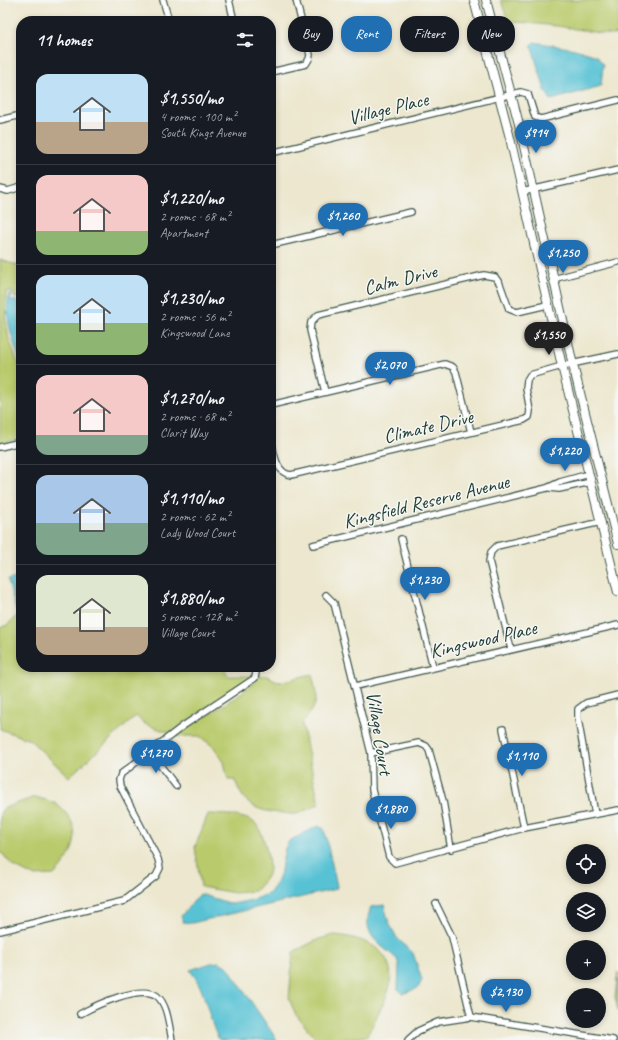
<!DOCTYPE html>
<meta charset="utf-8">
<style>
body{margin:0;font-family:Caveat,sans-serif;background:#242831;color:#f1f3f6;height:100vh;display:flex;flex-direction:column;font-size:15px;white-space:nowrap}
*{box-sizing:border-box;margin:0}
p{font-size:13px;color:#9ea1a6}
.icon{flex:none;width:22px;height:22px;fill:none;stroke:currentColor;stroke-width:2;stroke-linecap:round;stroke-linejoin:round}
.map{position:relative;flex:1;overflow:hidden}
.sheet{position:absolute;left:16px;top:16px;width:260px;height:656px;display:flex;flex-direction:column;background:#171b24;border-radius:16px;box-shadow:0 2px 6px #0003}
.sheet>*{flex:none}
.banner{position:absolute;left:288px;top:16px;width:270px;height:36px;display:flex;gap:8px}
.buttons{position:absolute;left:566px;top:844px;display:grid;gap:8px}
.buttons a{display:grid;place-items:center;width:40px;height:40px;border-radius:50%;background:#171b24;box-shadow:0 2px 6px #0003;font-size:20px}
.price{position:absolute;translate:-50% -34px;padding:0 9px;border-radius:14px;background:#1f6fb2;color:#fff;font-size:13px;line-height:26px;filter:drop-shadow(0 1px 2px #0008)}
.price::after{content:'';position:absolute;left:50%;top:24px;width:12px;height:9px;margin-left:-6px;background:inherit;clip-path:polygon(0 0,100% 0,50% 100%)}
.price.selected{background:#222;color:#fff}
ul{padding:0;list-style:none}
li{display:flex;align-items:center;gap:12px;height:100px;padding:0 20px}
li+li{border-top:1px solid #363941}
li span{display:grid;place-items:center;flex:none;width:112px;height:80px;border-radius:12px;color:#555}
li>.icon{margin-inline-start:auto}
span .icon{width:48px;height:48px;fill:#fffc;stroke-width:1}
li b{font-size:17px}
h2{display:flex;justify-content:space-between;align-items:center;height:48px;padding:0 20px;font-size:17px}
.tag{padding:0 14px;border-radius:16px;background:#171b24;box-shadow:0 2px 6px #0003;font-size:14px;line-height:36px}
.tag.selected{background:#1f6fb2;color:#fff}
.map>svg:first-child{display:block}
</style>
<div class="map">
<svg width="618" height="1040" viewBox="0 0 618 1040">
<rect width="100%" height="100%" fill="#f6f6f2"/>
<filter id="ink" filterUnits="userSpaceOnUse"><feTurbulence type="fractalNoise" baseFrequency=".025" numOctaves="2"/><feDisplacementMap in="SourceGraphic" scale="8" xChannelSelector="R" yChannelSelector="G"/><feConvolveMatrix kernelMatrix="1 2 1 2 8 2 1 2 1" color-interpolation-filters="sRGB"/></filter>
<filter id="wash" filterUnits="userSpaceOnUse"><feTurbulence type="fractalNoise" baseFrequency=".012" numOctaves="4" result="noise"/><feDisplacementMap in="SourceGraphic" scale="16" xChannelSelector="R" yChannelSelector="G"/><feGaussianBlur stdDeviation="0.9" result="paint"/><feColorMatrix in="noise" values="0 0 0 0 0 0 0 0 0 0 0 0 0 0 0 0 0 1.4 0 .05"/><feComposite in="paint" operator="in"/></filter>
<g filter="url(#wash)">
<rect width="100%" height="100%" fill="#ece7ce"/>
<g fill="#b9ca6c" stroke="#6c8450">
<polygon points="501,0 618,0 618,34 612,35 557,26 508,21"/>
<polygon points="0,260 21,266 21,299 14,297 14,293 9,291 6,292 5,316 9,339 21,371 21,438 0,444"/>
<polygon points="21,612 21,667 224,667 228,676 252,676 170,733 145,724 136,716 69,777 30,740 0,729 0,628 7,625"/>
<path d="M312,674c6,24 7,31 -10,49l17,81c-5,2 -20,10 -23,10 -4,1 -10,-1 -15,-1 -26,-2 -38,-9 -46,-33h-7l-4,-18 -10,-15 -15,-11h-24c15,-11 79,-47 84,-60h8l13,6z"/>
<path d="M35,797c7,2 16,4 21,7 30,22 20,49 -2,71l-21,1 -21,-11 -12,-14v-38l4,-5z"/>
<path d="M208,814c12,0 39,1 48,10 7,7 16,41 12,50 -2,6 -9,12 -13,17l-20,2 -34,-6 -6,-40z"/>
<path d="M334,935c48,4 72,29 46,75 -4,7 -8,19 -13,25 -9,5 -40,5 -51,4l-20,-24 -7,-16 4,-47 26,-13z"/>
</g>
<polygon fill="#92ae60" stroke="#58764a" points="618,972 618,1011 615,997"/>
<g fill="#58c2d5" stroke="#3c8084">
<polygon points="534,42 575,49 597,56 603,65 601,86 551,100 545,90 531,45"/>
<path d="M9,294h3l-2,6 11,2v61c-8,-22 -17,-45 -12,-69z"/>
<polygon points="21,577 21,609 16,610 8,580"/>
<polygon points="318,826 324,829 337,886 336,889 192,923 183,922 181,916 200,894 232,904 252,900 270,893 280,876 285,848 289,841"/>
<path d="M384,905l5,18 8,15 16,15 9,27 -4,8 -16,6 -4,-5 1,-24 -2,-6c-18,-16 -37,-24 -26,-52z"/>
<path d="M219,962l9,5 49,73h-58c-12,-23 -12,-49 -29,-70l21,-7z"/>
</g>
</g>
<g filter="url(#ink)">
<g fill="none" stroke-linecap="round" stroke-linejoin="round">
<g stroke="#3e564b" stroke-width="8">
<g id="street">
<polyline points="163,0 169,21"/>
<polyline points="229,0 234,21"/>
<polyline points="271,72 306,64 309,59 310,55 296,0"/>
<polyline points="0,120 21,115"/>
<polyline points="271,153 521,92 528,94 535,117 541,119 618,100"/>
<polyline points="0,189 8,191 21,187"/>
<polyline points="522,192 618,170"/>
<polyline points="271,245 411,212"/>
<polyline points="553,279 618,262"/>
<polyline points="325,392 310,330 311,322 318,315 484,275 495,277 500,284 509,309 517,312 547,305"/>
<polyline points="271,405 445,364 453,367 456,372 471,432"/>
<path d="M271,439c3,12 4,34 20,36l233,-55 5,-3 1,-6 -4,-23 1,-8 3,-5 32,-9 56,-12"/>
<polyline points="0,447 21,442"/>
<polyline points="550,488 559,489 591,482"/>
<polyline points="401,539 433,667"/>
<polyline points="313,545 547,488 560,482 589,474"/>
<polyline points="326,595 334,603 371,753 372,790 389,857 395,863 524,828 618,810"/>
<polyline points="511,649 489,561 491,552 497,546 601,522"/>
<polyline points="356,686 618,625"/>
<polyline points="503,729 524,828"/>
<polyline points="150,752 176,786"/>
<polyline points="371,753 419,743 426,746 429,750 443,801 451,849"/>
<polyline points="595,814 578,719 578,709 586,703 618,695"/>
<polyline points="436,904 452,937 471,1017"/>
<polyline points="0,931 124,901 156,876 160,868 158,859 120,786 119,780 121,774 183,726 255,678 257,667"/>
<path d="M80,1014c16,-9 61,-30 77,-18 11,9 12,31 15,44"/>
<polyline points="408,1040 418,1031 438,1022 471,1017 613,1040"/>
</g>
</g>
<g stroke="#3e564b" stroke-width="10">
<g id="secondary">
<polyline points="474,0 510,138 562,366 618,592"/>
<polyline points="486,0 519,124 573,365 618,544"/>
</g>
</g>
<use href="#street" stroke="#fff" stroke-width="5.5"/>
<use href="#secondary" stroke="#fff" stroke-width="8"/>
</g>
</g>
<g text-anchor="middle" stroke-width="3" stroke-linejoin="round" paint-order="stroke">
<g font-size="20" fill="#1f3d34" stroke="#f6f6f2">
<text transform="translate(388 108) rotate(-14)" y="7">Village Place</text>
<text transform="translate(400 279) rotate(-14)" y="7">Calm Drive</text>
<text transform="translate(428 426) rotate(-13)" y="7">Climate Drive</text>
<text transform="translate(426 501) rotate(-14)" y="7">Kingsfield Reserve Avenue</text>
<text transform="translate(483 639) rotate(-13)" y="7">Kingswood Place</text>
<text transform="translate(380 733) rotate(81)" y="7">Village Court</text>
</g>
</g>
</svg>
<div class="buttons">
<a><svg class="icon" aria-label="locate" viewBox="0 0 24 24"><circle cx="12" cy="12" r="6"/><path d="M12 2v4M12 18v4M2 12h4M18 12h4"/></svg></a>
<a><svg class="icon" aria-label="layers" viewBox="0 0 24 24"><path d="M12 4l9 5-9 5-9-5zM3 14l9 5 9-5"/></svg></a>
<a>+</a>
<a>−</a>
</div>
<b class="price" style="left:536px;top:154px">$914</b>
<b class="price" style="left:343px;top:237px">$1,260</b>
<b class="price" style="left:563px;top:274px">$1,250</b>
<b class="price selected" style="left:549px;top:356px">$1,550</b>
<b class="price" style="left:390px;top:386px">$2,070</b>
<b class="price" style="left:565px;top:472px">$1,220</b>
<b class="price" style="left:425px;top:601px">$1,230</b>
<b class="price" style="left:156px;top:774px">$1,270</b>
<b class="price" style="left:522px;top:777px">$1,110</b>
<b class="price" style="left:391px;top:830px">$1,880</b>
<b class="price" style="left:506px;top:1013px">$2,130</b>
<div class="banner">
<a class="tag">Buy</a>
<a class="tag selected">Rent</a>
<a class="tag">Filters</a>
<a class="tag">New</a>
</div>
<section class="sheet">
<h2>11 homes<svg class="icon" aria-label="filters" viewBox="0 0 24 24"><path d="M4 7h16M4 17h16"/><circle cx="9" cy="7" r="2"/><circle cx="15" cy="17" r="2"/></svg></h2>
<ul>
<li><span style="background:linear-gradient(#bfe0f5 60%,#b9a48a 0)"><svg class="icon" aria-label="home" viewBox="0 0 24 24"><path d="M3 11l9-7 9 7M6 9v11h12V9"/></svg></span><div><b>$1,550/mo</b><p>4 rooms · 100 m²</p><p>South Kings Avenue</p></div></li>
<li><span style="background:linear-gradient(#f6c9c9 70%,#8fb573 0)"><svg class="icon" aria-label="home" viewBox="0 0 24 24"><path d="M3 11l9-7 9 7M6 9v11h12V9"/></svg></span><div><b>$1,220/mo</b><p>2 rooms · 68 m²</p><p>Apartment</p></div></li>
<li><span style="background:linear-gradient(#bfe0f5 60%,#8fb573 0)"><svg class="icon" aria-label="home" viewBox="0 0 24 24"><path d="M3 11l9-7 9 7M6 9v11h12V9"/></svg></span><div><b>$1,230/mo</b><p>2 rooms · 56 m²</p><p>Kingswood Lane</p></div></li>
<li><span style="background:linear-gradient(#f6c9c9 75%,#7fa58c 0)"><svg class="icon" aria-label="home" viewBox="0 0 24 24"><path d="M3 11l9-7 9 7M6 9v11h12V9"/></svg></span><div><b>$1,270/mo</b><p>2 rooms · 68 m²</p><p>Clarit Way</p></div></li>
<li><span style="background:linear-gradient(#a9c7e8 60%,#7fa58c 0)"><svg class="icon" aria-label="home" viewBox="0 0 24 24"><path d="M3 11l9-7 9 7M6 9v11h12V9"/></svg></span><div><b>$1,110/mo</b><p>2 rooms · 62 m²</p><p>Lady Wood Court</p></div></li>
<li><span style="background:linear-gradient(#dfe7d0 65%,#b9a48a 0)"><svg class="icon" aria-label="home" viewBox="0 0 24 24"><path d="M3 11l9-7 9 7M6 9v11h12V9"/></svg></span><div><b>$1,880/mo</b><p>5 rooms · 128 m²</p><p>Village Court</p></div></li>
</ul>
</section>
</div>
